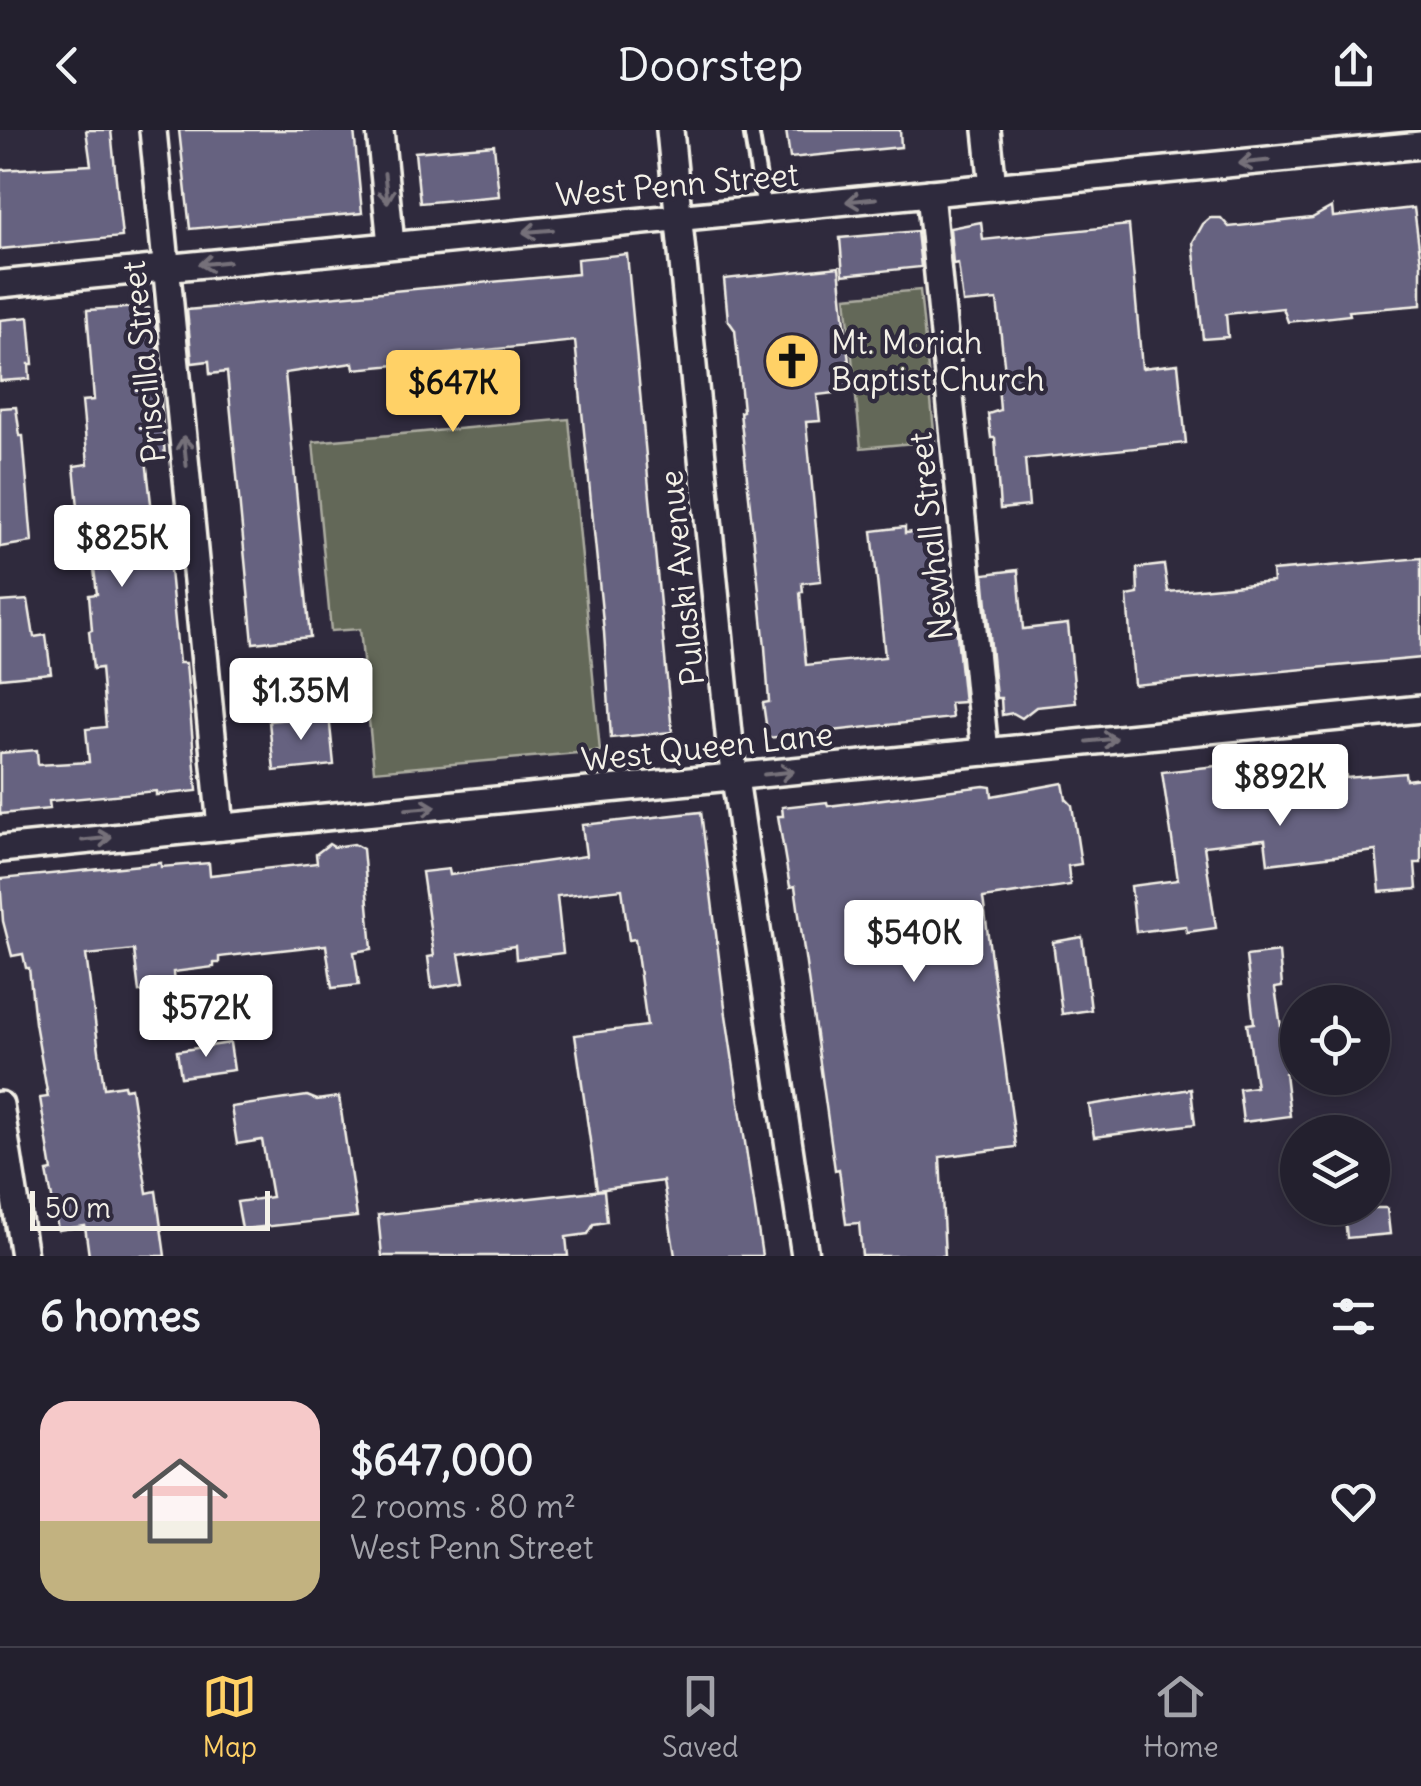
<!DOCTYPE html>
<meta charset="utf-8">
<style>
body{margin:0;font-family:Delius,sans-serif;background:#2f2d3a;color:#f1f3f6;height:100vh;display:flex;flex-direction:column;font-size:38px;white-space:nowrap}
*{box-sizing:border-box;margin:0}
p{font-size:32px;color:#a3a3aa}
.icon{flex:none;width:55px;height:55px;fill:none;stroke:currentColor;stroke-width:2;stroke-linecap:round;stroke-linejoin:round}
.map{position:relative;height:1126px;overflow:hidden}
.panel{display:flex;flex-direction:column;background:#23202e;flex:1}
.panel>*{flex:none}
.buttons{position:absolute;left:1280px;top:855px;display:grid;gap:20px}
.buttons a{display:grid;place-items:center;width:110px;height:110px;border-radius:50%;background:#23202e;box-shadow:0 5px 15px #0003,0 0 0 2px #403e4a;font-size:50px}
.scale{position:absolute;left:30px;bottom:25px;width:240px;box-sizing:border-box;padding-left:10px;border:5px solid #f4f1e8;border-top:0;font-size:28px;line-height:35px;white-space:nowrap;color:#f4f1e8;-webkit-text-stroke:8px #2f2a3d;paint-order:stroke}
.price{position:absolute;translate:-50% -85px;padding:0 22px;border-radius:10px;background:#fff;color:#222;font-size:32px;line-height:65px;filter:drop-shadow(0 2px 5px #0008)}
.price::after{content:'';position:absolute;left:50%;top:60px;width:30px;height:22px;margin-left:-15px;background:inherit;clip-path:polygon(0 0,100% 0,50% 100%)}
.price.on{background:#ffd166;color:#111}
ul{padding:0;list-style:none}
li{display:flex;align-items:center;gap:30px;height:250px;padding:0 40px}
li+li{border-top:2px solid #403e4a}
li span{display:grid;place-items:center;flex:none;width:280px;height:200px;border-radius:30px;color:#555}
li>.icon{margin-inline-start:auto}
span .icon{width:120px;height:120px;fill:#fffc;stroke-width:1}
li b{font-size:42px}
h2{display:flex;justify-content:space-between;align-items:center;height:120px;padding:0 40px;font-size:42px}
header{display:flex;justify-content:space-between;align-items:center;height:130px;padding:0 40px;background:#23202e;font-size:45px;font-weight:600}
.dock{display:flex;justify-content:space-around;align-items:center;height:140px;border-top:2px solid #403e4a;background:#23202e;font-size:28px;color:#a3a3aa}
.dock a{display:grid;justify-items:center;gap:5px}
.dock .on{color:#ffd166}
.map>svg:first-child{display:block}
</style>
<header><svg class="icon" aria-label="back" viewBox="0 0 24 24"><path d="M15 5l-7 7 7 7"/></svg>Doorstep<svg class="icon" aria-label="share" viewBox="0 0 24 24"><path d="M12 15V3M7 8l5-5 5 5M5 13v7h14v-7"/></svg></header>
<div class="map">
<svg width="1421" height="1126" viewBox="0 0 1421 1126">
<rect width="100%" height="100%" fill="#2f2a3d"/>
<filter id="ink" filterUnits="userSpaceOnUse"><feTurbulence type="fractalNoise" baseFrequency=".01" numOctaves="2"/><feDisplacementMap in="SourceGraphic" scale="20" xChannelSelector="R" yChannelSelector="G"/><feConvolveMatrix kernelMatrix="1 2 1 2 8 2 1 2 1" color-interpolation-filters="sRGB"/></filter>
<g filter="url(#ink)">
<g fill="#646859" stroke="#acaca0" stroke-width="2.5">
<polygon points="920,160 935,311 861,318 846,167"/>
<polygon points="569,289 600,621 374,641 360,499 331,501 313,312"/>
</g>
<g fill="#666280" stroke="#f4f1e8" stroke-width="2.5">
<polygon points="86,0 111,0 122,107 0,119 0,40 91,35"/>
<polygon points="179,0 354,0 362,83 190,99"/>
<polygon points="786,0 900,0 901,17 790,28"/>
<polygon points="494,15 499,66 420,73 415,22"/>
<polygon points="1332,77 1333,87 1414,78 1421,132 1421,175 1349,181 1350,185 1288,192 1283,178 1226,184 1228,207 1203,209 1193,112 1203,94 1210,88 1221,88 1229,97 1312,88"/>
<polygon points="981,92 983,110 1129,95 1142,238 1178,234 1186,313 1025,329 1029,376 1000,379 995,308 991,308 988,284 1000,280 997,243 1005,242 997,170 963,173 958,133 953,134 950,98"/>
<polygon points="917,101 921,137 843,145 840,108"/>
<polygon points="627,124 672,602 611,608 604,502 575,211 438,225 438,231 354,239 353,233 285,243 310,507 253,513 227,242 210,244 209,231 192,233 187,180 578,144 577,129"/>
<polygon points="839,137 852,261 817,265 820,291 806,292 821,451 802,453 803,462 800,462 806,535 885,527 872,401 905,397 905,403 941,399 946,448 951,447 964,572 950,573 952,588 768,608 763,573 769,572 765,517 740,282 743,281 735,200 728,190 724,149"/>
<polygon points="143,177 149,178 150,184 155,184 165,327 146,329 153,391 165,389 179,533 186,533 197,661 156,665 156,661 49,671 50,679 0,684 0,623 37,620 38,635 89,632 86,599 106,597 101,538 93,539 89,501 92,500 89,465 97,464 89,396 80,397 74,336 88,334 82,271 94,270 87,180"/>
<polygon points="29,187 33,234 29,234 30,249 0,251 0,190"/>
<polygon points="16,277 20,306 23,306 32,412 0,417 0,278"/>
<polygon points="1421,428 1421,528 1134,555 1127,466 1138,464 1137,438 1164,435 1168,462 1273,452 1272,441"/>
<polygon points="1018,440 1023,499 1068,494 1076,573 1036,577 1022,588 1013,583 1002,585 1001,568 996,568 984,444"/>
<polygon points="28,470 34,507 46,505 51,543 0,548 0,472"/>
<polygon points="329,585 334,635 274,641 269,591"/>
<polygon points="1344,629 1346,648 1405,643 1406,650 1421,648 1421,733 1415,733 1417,759 1380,762 1376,721 1268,734 1265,709 1204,716 1216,798 1187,802 1186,796 1136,802 1131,756 1178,750 1162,642 1244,633 1245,642"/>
<polygon points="1063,653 1066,669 1072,675 1081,734 1068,736 1070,755 983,768 1016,1017 940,1027 945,1126 862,1126 859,1093 846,1094 839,1039 835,1040 795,756 790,757 778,686 783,686 782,677 827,672 828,676 984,656 991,657 992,666"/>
<polygon points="701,682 726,885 762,1126 675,1126 663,1051 597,1060 575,905 647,896 635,809 629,810 622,759 557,766 563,823 516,829 515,816 459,824 464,853 432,858 428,827 434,826 422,742 449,739 450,745 586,726 582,695"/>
<polygon points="329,714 334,717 354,714 363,719 372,819 354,822 359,855 332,858 326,815 219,827 219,833 214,833 214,837 173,842 174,858 139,862 134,820 86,825 104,958 124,955 125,959 131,958 147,1063 156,1061 165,1126 89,1126 85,1096 58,1100 47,1042 52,1041 40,968 48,967 35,893 29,838 26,838 23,824 12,826 3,791 0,749 161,733 161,737 209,733 210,745 317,733 316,724"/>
<polygon points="1082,807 1091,880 1062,884 1053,812"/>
<polygon points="1279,822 1282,857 1275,858 1288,942 1285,943 1290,986 1243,992 1239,959 1256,957 1247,894 1254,893 1246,826"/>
<polygon points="230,913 234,940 181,947 177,921"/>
<polygon points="1191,959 1195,994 1094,1007 1089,975"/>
<polygon points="307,966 317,970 339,967 357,1087 242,1099 237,1072 272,1067 262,1010 237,1014 231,977"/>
<polygon points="604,1060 607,1092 594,1094 588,1104 566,1107 568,1126 382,1126 378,1085"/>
<polygon points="1344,1078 1387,1078 1390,1104 1347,1108"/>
</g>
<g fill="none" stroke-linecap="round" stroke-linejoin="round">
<g stroke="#f4f1e8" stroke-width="20">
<polyline id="lane" points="751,0 764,79"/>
</g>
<g stroke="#f4f1e8" stroke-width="32">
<g id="street">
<polyline points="153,0 221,697"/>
<polyline points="380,0 391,115"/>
<polyline points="670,0 730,614 805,1126"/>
<polyline points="987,0 993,57"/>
<polyline points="930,63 985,622"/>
<polyline points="0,154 1421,15"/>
<polyline points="0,719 1421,579"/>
<polyline points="0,975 24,1126"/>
</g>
</g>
<use href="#lane" stroke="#2f2a3d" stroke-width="12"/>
<use href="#street" stroke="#2f2a3d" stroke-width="25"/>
</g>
<defs><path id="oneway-shaft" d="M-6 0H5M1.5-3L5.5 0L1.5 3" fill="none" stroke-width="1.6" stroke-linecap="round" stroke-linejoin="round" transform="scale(2.5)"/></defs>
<g stroke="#747079">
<use href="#oneway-shaft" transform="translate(1254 32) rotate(174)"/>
<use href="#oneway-shaft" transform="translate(386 58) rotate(84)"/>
<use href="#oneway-shaft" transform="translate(861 70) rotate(174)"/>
<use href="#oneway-shaft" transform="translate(538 101) rotate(175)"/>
<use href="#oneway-shaft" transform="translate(214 133) rotate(174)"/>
<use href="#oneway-shaft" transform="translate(185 321) rotate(-96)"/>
<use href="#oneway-shaft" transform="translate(1102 610) rotate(-6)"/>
<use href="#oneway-shaft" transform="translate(779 643) rotate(-6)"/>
<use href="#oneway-shaft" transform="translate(421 678) rotate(-5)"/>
<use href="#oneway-shaft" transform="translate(97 709) rotate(-6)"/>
</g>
</g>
<defs>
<g id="church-disc" transform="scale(2.875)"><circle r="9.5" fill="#ffd166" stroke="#2f2a3d"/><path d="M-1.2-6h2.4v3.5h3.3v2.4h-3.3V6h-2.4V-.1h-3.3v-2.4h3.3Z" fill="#111"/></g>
</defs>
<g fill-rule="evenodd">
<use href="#church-disc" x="792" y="231"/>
</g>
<g text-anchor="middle" stroke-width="9" stroke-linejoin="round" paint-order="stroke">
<g font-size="32" fill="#f4f1e8" stroke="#2f2a3d">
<text transform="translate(677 55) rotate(-5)" y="11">West Penn Street</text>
<text transform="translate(144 232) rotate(-96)" y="11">Priscilla Street</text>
<text transform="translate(931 406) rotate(-96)" y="11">Newhall Street</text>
<text transform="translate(682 448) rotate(-96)" y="11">Pulaski Avenue</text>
<text transform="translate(707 617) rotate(-6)" y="11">West Queen Lane</text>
</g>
<g font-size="32" fill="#f4f1e8" stroke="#2f2a3d" text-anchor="start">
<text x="831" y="224">Mt. Moriah<tspan x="831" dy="37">Baptist Church</tspan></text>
</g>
</g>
</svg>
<div class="buttons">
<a><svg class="icon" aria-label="locate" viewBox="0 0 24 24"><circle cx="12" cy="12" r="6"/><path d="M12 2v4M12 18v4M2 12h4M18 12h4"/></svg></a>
<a><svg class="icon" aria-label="layers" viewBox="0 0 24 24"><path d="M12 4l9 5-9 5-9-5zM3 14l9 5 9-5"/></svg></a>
</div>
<div class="scale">50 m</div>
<b class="price on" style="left:453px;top:305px">$647K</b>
<b class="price" style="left:122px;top:460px">$825K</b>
<b class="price" style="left:301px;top:613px">$1.35M</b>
<b class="price" style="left:1280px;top:699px">$892K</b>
<b class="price" style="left:914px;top:855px">$540K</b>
<b class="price" style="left:206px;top:930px">$572K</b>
</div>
<section class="panel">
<h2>6 homes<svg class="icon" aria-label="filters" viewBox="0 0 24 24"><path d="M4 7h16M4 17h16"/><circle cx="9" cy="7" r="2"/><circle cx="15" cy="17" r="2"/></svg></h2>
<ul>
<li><span style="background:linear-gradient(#f6c9c9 60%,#c2b280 0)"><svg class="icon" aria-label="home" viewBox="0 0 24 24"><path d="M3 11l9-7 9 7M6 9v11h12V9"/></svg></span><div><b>$647,000</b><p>2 rooms · 80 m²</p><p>West Penn Street</p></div><svg class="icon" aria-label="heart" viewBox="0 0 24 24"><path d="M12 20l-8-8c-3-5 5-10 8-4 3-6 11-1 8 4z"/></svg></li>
</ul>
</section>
<nav class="dock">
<a class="on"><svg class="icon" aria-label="map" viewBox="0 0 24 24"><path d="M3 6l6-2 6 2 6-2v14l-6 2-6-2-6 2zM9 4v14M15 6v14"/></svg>Map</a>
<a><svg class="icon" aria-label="saved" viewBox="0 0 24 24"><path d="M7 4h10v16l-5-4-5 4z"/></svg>Saved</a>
<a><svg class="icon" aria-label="home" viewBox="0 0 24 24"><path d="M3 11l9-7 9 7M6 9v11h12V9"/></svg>Home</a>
</nav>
